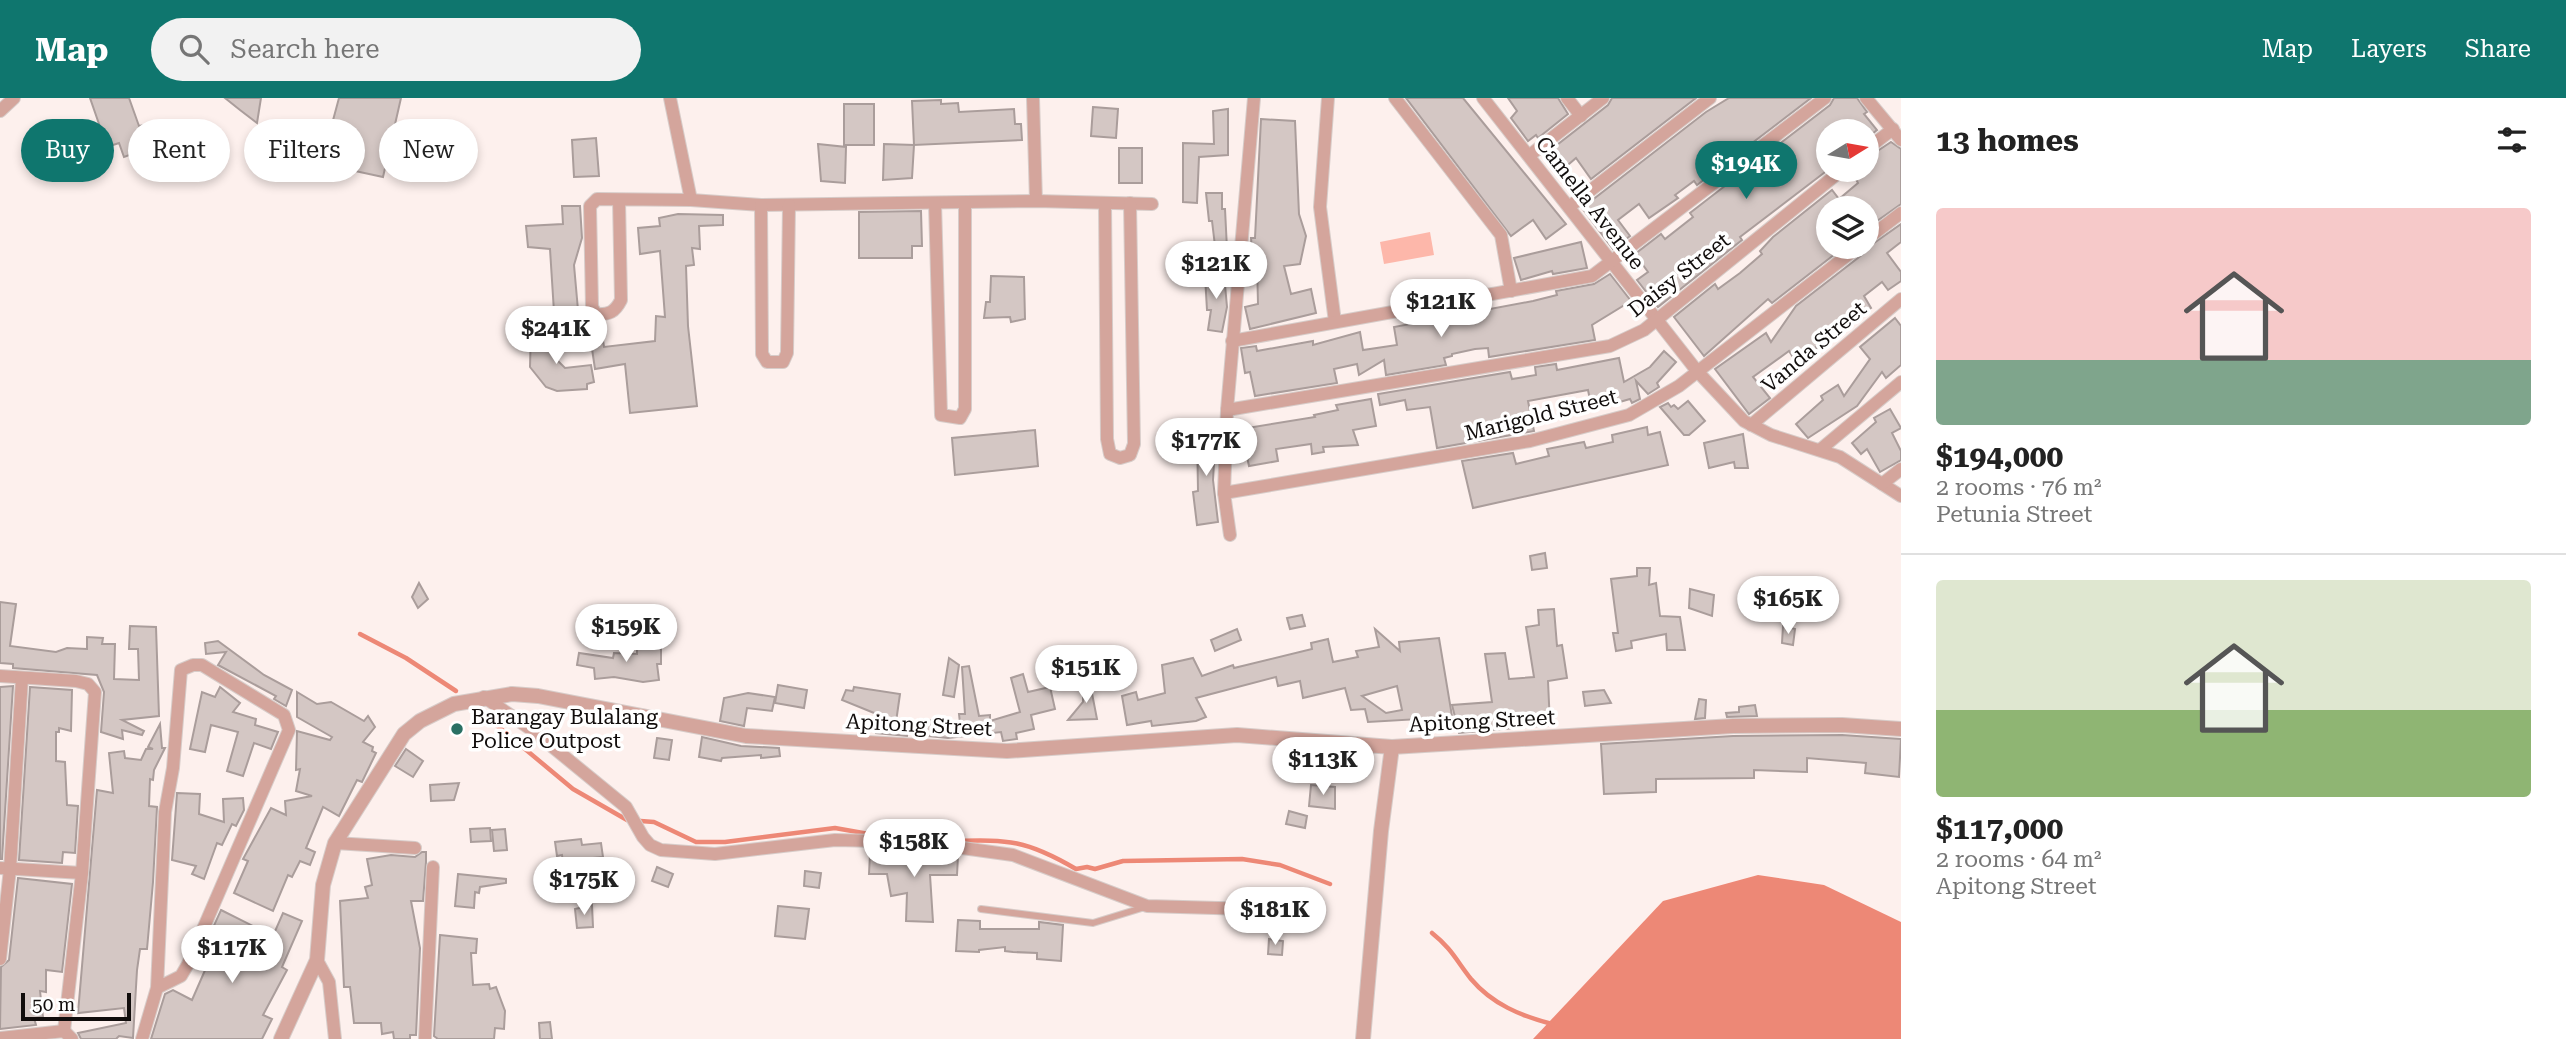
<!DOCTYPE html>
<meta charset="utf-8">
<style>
body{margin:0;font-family:"Roboto Serif",serif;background:#f2f2f2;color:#222;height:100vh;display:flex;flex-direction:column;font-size:26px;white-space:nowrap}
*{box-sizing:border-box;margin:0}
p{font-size:23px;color:#767676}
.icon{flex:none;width:38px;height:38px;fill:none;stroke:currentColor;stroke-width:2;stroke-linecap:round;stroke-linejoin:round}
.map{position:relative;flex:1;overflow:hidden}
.drawer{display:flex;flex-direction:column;background:#fff;width:665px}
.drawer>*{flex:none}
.banner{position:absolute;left:21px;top:21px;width:665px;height:63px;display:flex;gap:14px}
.needle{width:46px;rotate:79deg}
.controls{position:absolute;left:1816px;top:21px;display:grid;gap:14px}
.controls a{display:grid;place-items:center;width:63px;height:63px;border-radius:50%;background:#fff;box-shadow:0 4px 10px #0003;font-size:35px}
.scale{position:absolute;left:21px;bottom:18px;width:110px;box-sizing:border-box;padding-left:7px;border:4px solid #110d0c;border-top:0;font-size:19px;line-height:24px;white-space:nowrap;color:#110d0c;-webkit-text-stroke:5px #fff;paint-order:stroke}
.price{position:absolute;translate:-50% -60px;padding:0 16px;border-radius:24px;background:#fff;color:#222;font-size:23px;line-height:46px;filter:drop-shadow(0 2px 4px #0008)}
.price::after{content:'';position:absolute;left:50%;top:42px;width:21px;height:16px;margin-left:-10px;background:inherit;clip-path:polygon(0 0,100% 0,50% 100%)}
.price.active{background:#0f766e;color:#fff}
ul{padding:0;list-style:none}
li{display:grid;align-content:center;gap:14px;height:371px;padding:0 35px}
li+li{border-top:2px solid #e0e0e0}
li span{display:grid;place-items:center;height:217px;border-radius:7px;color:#555}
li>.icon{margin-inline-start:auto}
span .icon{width:126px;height:126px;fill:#fffc;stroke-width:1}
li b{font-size:30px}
h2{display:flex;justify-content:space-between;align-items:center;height:84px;padding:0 35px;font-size:30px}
.pill{padding:0 24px;border-radius:32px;background:#fff;box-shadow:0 4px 10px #0003;font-size:24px;line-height:63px}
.pill.active{background:#0f766e;color:#fff}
header{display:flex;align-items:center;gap:42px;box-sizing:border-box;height:98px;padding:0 35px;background:#0f766e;color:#fff}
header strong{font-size:33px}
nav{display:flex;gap:38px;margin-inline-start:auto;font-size:24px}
.search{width:490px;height:63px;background:#f2f2f2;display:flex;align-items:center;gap:18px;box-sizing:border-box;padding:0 24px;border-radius:38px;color:#767676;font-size:26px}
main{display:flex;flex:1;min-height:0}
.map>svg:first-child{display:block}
</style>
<header>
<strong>Map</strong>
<div class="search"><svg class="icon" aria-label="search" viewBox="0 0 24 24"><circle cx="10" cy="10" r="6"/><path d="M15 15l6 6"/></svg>Search here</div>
<nav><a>Map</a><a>Layers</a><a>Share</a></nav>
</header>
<main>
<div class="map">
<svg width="1901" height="941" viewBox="0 0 1901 941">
<rect width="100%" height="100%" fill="#fdf0ed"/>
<polygon fill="#fdb7aa" points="1430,134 1434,157 1384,166 1380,144"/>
<polygon fill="#ed8876" points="1758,777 1824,787 1901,824 1901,941 1533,941 1663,803"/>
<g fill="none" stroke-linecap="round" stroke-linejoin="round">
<g stroke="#ed8876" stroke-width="4.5">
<polyline points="360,536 406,560 456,593"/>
<polyline points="477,611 573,691 627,722 654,724 696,744 725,744 835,730 880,738"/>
<path d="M948,743c59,-1 75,-3 128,28l11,-2 8,2 28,-8 119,-2 38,6 50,19"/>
<path d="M1432,835c20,16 24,27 39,46 21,25 50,37 81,45"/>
</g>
</g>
<g fill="#d4c7c4" stroke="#aa9d9b" stroke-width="2" fill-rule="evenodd">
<polygon points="90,0 129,0 139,28 145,27 154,58 134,63 132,56 124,59 119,45 107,49"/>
<polygon points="225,0 261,0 257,25 240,12"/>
<polygon points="339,0 401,0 383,79 355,73 360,49 347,46 351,32 332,26"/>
<polygon points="1406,0 1463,0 1566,126 1546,141 1533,122 1511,138"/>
<polygon points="1508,0 1558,0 1568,16 1538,40 1536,37 1528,43 1511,20 1517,13"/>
<polygon points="1612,0 1696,0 1591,81 1576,60 1562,72 1548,54 1608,7"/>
<polygon points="1729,0 1811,0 1697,87 1694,83 1675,97 1678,100 1649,120 1639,106 1618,122 1630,138 1613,151 1582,110 1706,14"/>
<polygon points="1834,0 1857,0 1867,14 1864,16 1877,32 1867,40 1867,33 1829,33 1829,71 1740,139 1742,142 1658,209 1637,182 1648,174 1635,156 1661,136 1665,141 1693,119 1690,115 1708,101 1830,7"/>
<polygon points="941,2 941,6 958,5 959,14 1014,11 1015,26 1021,26 1022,42 914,47 912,3"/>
<rect x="844" y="6" width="30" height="41"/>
<polygon points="1093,9 1118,11 1116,40 1091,38"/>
<polygon points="1228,11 1228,57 1199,59 1197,105 1183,104 1183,45 1214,46 1213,13"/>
<polygon points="1261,21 1295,23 1299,116 1306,138 1300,166 1284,168 1291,196 1311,191 1316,215 1250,231 1245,209 1258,206 1257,164 1253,164 1251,140 1255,140"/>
<polygon points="596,40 599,78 574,79 572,42"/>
<polygon points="1891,44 1901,51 1901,106 1867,130 1867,110 1829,110 1829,149 1844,149 1772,205 1768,201 1704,258 1674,219 1715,186 1718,191 1740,175 1762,156 1760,153 1773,139 1832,92 1839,101 1858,85 1851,72 1867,72 1867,60"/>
<polygon points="818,46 846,49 845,85 821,83"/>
<polygon points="884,46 914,47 912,80 883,82"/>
<rect x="1119" y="50" width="23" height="35"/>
<polygon points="1206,95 1222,95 1222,111 1225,111 1228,171 1216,171 1215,148 1212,123 1209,123"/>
<polygon points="562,108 580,108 582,140 574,167 578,212 554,214 550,151 528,149 526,128 563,126"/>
<polygon points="921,113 922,148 912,148 912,160 859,160 859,114"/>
<polygon points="678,116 723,117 723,127 699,128 700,151 692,150 694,167 686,168 688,228 697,308 630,315 625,266 595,271 591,244 603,242 604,249 655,243 656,218 665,219 660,153 640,156 638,130 660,128 659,120"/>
<polygon points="1901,126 1901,144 1887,155 1901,174 1901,183 1888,192 1882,184 1864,198 1871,210 1842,228 1816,249 1817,251 1796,264 1789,253 1753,279 1770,300 1749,316 1715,271 1766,235 1771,244 1796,208 1863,156 1867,150"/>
<polygon points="1581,144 1587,170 1553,176 1552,173 1521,182 1514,160"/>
<polygon points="1224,176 1227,209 1222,234 1208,232 1211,212 1207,212 1205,178"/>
<polygon points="1610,176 1631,203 1592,227 1595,242 1489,259 1488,250 1475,251 1452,256 1452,258 1444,260 1446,267 1386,277 1384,262 1359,277 1357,266 1334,271 1337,285 1255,298 1250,274 1245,275 1241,250 1256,248 1257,253 1313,243 1313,247 1360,234 1363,252 1397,247 1394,229 1533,203 1557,197 1556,193 1594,186"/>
<polygon points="991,178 1024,179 1025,221 1011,224 1010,219 984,220 986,204 990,204"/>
<polygon points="1895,220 1901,228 1901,267 1886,280 1882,274 1857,308 1808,340 1796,326 1823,302 1821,298 1838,287 1844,298 1870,261 1860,249"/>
<polygon points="531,231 551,232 551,256 565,270 591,267 594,284 587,286 587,291 557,293 546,289 530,269"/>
<polygon points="1664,253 1676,264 1657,285 1659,289 1648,296 1636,283 1640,301 1632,305 1630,301 1592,312 1588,292 1528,303 1534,333 1437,350 1430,309 1407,312 1405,302 1380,307 1378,296 1510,274 1512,281 1536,277 1535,269 1556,266 1557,272 1619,260 1624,284 1650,269"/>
<polygon points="1371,301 1376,328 1353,332 1358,347 1323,349 1324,354 1312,356 1311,346 1276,351 1278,363 1249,368 1241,331 1315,319 1314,317 1338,312 1336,307"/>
<polygon points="1688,303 1705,323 1689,337 1684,337 1660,309 1668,305 1671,309 1674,307 1678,311"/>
<polygon points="1890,311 1901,330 1892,335 1901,353 1901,362 1880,374 1867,351 1861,356 1852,345 1876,324 1874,320"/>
<polygon points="1647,329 1648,337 1660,334 1668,367 1473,410 1462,363 1513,355 1516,366 1549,358 1547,351 1584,344 1586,350 1613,344 1612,337"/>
<polygon points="1216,331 1213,382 1218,424 1197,427 1193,394 1198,393 1197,332"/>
<polygon points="1035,332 1038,368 955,377 952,340"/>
<polygon points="1743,336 1748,370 1735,370 1734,364 1709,370 1704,345"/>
<polygon points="1545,455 1547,470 1532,472 1530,458"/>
<polygon points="1637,470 1650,470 1649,487 1656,485 1660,518 1680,519 1685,552 1667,552 1666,536 1631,543 1632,550 1616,553 1613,535 1618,535 1611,481 1637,478"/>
<polygon points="419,485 428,501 418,510 412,499"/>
<polygon points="1690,491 1714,497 1712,518 1689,510"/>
<polygon points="0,504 16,506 10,548 56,554 67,550 87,551 87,539 103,540 102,546 115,546 114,581 139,582 138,551 129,551 130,528 156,529 159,618 122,622 144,633 142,637 122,632 123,641 101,634 104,594 97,577 13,570 13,566 0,565"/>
<polygon points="1554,511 1557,548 1562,547 1567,580 1548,583 1550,627 1459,635 1452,607 1492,604 1485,556 1505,555 1509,581 1534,579 1526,529 1539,527 1538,512"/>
<polygon points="1302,517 1305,528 1290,531 1287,520"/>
<polygon points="1783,528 1795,531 1793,547 1782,545"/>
<polygon points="1237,531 1241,542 1215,553 1211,542"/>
<path d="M1375,531l25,22 -1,-9 40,-4 13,78 -19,2 -4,13 -12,-3 2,-9 -51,3 -3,-13 -14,1 -6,-22 -42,10 -3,-17 -22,5 -2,-9 -80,21 10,19 -10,4 -44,5 -1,-5 -24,4 -5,-29 14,-4 2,8 27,-7 -3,-28 31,-7 9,18 31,-11 1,3 78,-19 -1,-6 17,-4 5,23 25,-5 -2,-6 23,-4zM1397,588l5,24 -16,3 -24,-17z"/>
<polygon points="218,543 264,577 292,592 286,608 274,601 276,598 218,567 226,554 206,556 205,545"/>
<polygon points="637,546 661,547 661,566 657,566 659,582 643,584 614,579 595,581 594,570 577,567 579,555 613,560 614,555 637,556"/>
<polygon points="949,560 959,567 954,599 943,597"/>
<polygon points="969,568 979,618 990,617 990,623 1020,614 1011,580 1023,576 1028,594 1050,589 1055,611 1031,617 1034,631 1016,635 1017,641 1003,643 1001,634 948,640 918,637 919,621 960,625 959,616 965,616 962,569"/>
<polygon points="1089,580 1097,621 1068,622 1083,604 1083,581"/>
<polygon points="778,587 807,592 804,610 775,605"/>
<polygon points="13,588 2,761 0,761 0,589"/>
<polygon points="30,589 72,592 71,633 59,630 59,634 56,634 56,663 65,664 67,707 78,708 75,755 63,754 62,765 19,762"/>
<polygon points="220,589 240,605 233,614 256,621 255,627 278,634 271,651 254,645 243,678 227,673 238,634 211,627 205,654 190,651 202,594 215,599"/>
<polygon points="854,589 900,596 896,624 909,626 907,638 876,635 879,617 842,602 846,592 853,593"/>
<polygon points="1604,592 1611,605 1585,608 1583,594"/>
<polygon points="297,594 317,606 331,604 364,623 368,618 375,629 363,644 373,649 372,653 376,655 362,684 357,682 339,718 323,709 306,750 315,754 310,767 300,763 292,779 288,777 273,813 234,795 248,763 243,761 271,710 286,717 285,703 312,698 296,693 300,671 296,672 297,633 330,642 332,639 297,619"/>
<polygon points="748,595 775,599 772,613 747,610 744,628 720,623 724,600"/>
<polygon points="1699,601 1706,602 1705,620 1695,621"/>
<polygon points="1755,607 1757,618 1727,619 1726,615 1739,614 1739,609"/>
<polygon points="160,626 162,650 165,650 154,672 153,682 150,681 149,708 157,709 153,784 147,851 140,851 137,872 133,940 119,938 116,941 81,941 78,935 126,925 124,910 78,915 97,692 113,695 109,655 124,653 125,660 141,662 146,651 153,651 148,649"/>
<polygon points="1842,637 1901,641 1899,679 1865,675 1866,665 1807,660 1807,674 1754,672 1754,680 1656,681 1656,694 1604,696 1601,646 1733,638"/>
<polygon points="702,639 741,648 779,650 780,658 761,660 761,657 722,660 721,663 699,659"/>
<polygon points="657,640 672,642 669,662 654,660"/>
<polygon points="406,651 423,663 413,679 395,668"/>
<polygon points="459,685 454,702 431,703 430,687"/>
<polygon points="1311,687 1335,689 1335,711 1309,708"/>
<polygon points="177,695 200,696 199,716 224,724 223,701 243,700 244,712 236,728 232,726 222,747 217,745 204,781 192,776 196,768 172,762"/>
<polygon points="1289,713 1307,718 1305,730 1286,726"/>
<polygon points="490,730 491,743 471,744 470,731"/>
<polygon points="505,731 507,752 494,753 492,732"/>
<polygon points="581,741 582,747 601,745 603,759 594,760 596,782 582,784 584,799 567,800 562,757 557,758 555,744"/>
<polygon points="422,754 426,754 426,764 423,803 411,803 420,850 416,937 410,937 410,941 394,941 393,934 382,936 381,925 354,925 350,889 344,889 340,803 368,800 365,789 372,787 367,761 391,757 415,759"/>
<polygon points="870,756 958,758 957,777 930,777 933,824 906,823 907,795 891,798 887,776 869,776"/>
<polygon points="657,769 673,776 668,789 652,783"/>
<polygon points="805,773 821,775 819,790 804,788"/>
<polygon points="458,776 506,781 506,785 480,789 479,795 475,794 474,810 455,808"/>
<polygon points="18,780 72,786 62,874 46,872 46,894 40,893 43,919 34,920 36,927 0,931 1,869 9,862"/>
<polygon points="592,807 593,829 577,830 575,811"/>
<polygon points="778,808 809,811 805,841 775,838"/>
<polygon points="221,812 273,838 283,815 302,823 282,869 287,872 263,917 272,921 262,941 151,941 165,896 173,892 192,902 220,838 211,834"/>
<polygon points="958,822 980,823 980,831 1039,831 1039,824 1063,827 1061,863 1037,861 1037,855 1013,854 1005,853 1005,849 979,852 979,854 956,853"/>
<polygon points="440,837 477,841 476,855 471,855 473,887 489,886 490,891 496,889 505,913 504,931 495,930 494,941 438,941 434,938"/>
<polygon points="1269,841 1283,843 1282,857 1268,856"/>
<polygon points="550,924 552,941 540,941 539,925"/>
</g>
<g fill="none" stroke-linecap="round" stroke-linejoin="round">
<g stroke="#d7ccc9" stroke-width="8">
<polyline id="service" points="981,811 1093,825 1145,809"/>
</g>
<g stroke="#d7ccc9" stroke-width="14">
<g id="minor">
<polyline points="670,0 691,102"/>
<polyline points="1033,0 1036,103"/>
<polyline points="1328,0 1320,109 1335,224"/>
<polyline points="1395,0 1501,137 1511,193"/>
<polyline points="1483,0 1697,273 1744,323 1771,337 1840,359 1901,398"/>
<polyline points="1567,0 1581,18"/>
<polyline points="1866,0 1901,42"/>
<polyline points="0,13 14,0"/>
<polyline points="1867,51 1893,31"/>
<polyline points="1530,57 1603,0"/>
<path d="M619,102l2,100c-6,12 -12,15 -25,14l-4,-7 -2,-101 7,-7 94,1 70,5 275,-4 116,3"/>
<polyline points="935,105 941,317 960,320 965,311 965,105"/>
<polyline points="1105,105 1107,341 1110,356 1120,360 1130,357 1134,346 1130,105"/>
<polyline points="761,107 762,256 767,264 783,264 787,255 789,107"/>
<polyline points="1569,109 1710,0"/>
<polyline points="1867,141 1901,115"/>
<polyline points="1232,243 1592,178 1825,0"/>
<polyline points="1227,312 1610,248 1644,232 1842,72"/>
<polyline points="1751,327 1901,201"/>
<polyline points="1821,351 1901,284"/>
<polyline points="1882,386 1901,371"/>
<polyline points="1224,395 1530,343 1629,317 1679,288 1858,149"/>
<polyline points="1230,437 1224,395 1227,312 1254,0"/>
<polyline points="0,578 76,583 88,586 95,594 82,775 64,933"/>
<polyline points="484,599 532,632 626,709 643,739 650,747 661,752 715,756 835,742 919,744 1013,757 1147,808 1285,812"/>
<polyline points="335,745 415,750"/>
<polyline points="0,770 82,775"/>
<polyline points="0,861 10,771 22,580"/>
<polyline points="317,862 329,884 335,941"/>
<polyline points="0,940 64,933 72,941"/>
<polyline points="142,941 157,890 165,714 173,670 181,572 193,567 202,567 284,617 289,632 188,866 181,878 157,890"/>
<polyline points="425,941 433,769"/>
</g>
</g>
<g stroke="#d7ccc9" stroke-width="16">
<g id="tertiary">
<polyline points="281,941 317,862 323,787 335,745 404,636 420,623 454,606 512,596 538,598 746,638 1007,653 1237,637 1392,649 1733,628 1842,627 1901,631"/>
<polyline points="1363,941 1381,733 1392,649"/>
</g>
</g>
<use href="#service" stroke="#d4a59c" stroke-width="6"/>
<use href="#minor" stroke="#d4a59c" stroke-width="12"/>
<use href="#tertiary" stroke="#d4a59c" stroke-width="14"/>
</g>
<circle fill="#2a7064" stroke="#fff" stroke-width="2.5" cx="457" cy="631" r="7"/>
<g text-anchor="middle" stroke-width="7" stroke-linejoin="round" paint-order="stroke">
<g font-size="21" fill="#110d0c" stroke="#fff">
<text transform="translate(1590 105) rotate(52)" y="7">Camella Avenue</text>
<text transform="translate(1679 177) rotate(-38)" y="7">Daisy Street</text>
<text transform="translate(1814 249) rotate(-40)" y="7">Vanda Street</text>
<text transform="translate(1541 317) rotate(-14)" y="7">Marigold Street</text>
<text transform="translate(1482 623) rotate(-3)" y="7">Apitong Street</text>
<text transform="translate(919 627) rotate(3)" y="7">Apitong Street</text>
</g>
<g font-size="21" fill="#110d0c" stroke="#fff" text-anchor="start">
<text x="471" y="626">Barangay Bulalang<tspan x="471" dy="24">Police Outpost</tspan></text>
</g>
</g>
</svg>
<div class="controls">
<a><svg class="needle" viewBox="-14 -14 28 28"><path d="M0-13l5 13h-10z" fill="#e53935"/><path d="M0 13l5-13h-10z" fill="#767676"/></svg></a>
<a><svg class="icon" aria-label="layers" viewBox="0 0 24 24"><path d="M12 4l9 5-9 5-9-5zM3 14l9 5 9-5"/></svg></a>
</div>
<div class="scale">50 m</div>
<b class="price active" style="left:1746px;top:103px">$194K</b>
<b class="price" style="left:1216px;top:203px">$121K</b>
<b class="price" style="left:1441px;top:241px">$121K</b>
<b class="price" style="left:556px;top:268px">$241K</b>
<b class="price" style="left:1206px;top:380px">$177K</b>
<b class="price" style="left:1788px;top:538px">$165K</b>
<b class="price" style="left:626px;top:566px">$159K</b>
<b class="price" style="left:1086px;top:607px">$151K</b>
<b class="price" style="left:1323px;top:699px">$113K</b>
<b class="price" style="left:914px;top:781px">$158K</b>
<b class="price" style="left:584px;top:819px">$175K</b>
<b class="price" style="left:1275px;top:849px">$181K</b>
<b class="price" style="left:232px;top:887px">$117K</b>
<div class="banner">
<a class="pill active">Buy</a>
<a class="pill">Rent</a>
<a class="pill">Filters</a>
<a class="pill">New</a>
</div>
</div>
<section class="drawer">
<h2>13 homes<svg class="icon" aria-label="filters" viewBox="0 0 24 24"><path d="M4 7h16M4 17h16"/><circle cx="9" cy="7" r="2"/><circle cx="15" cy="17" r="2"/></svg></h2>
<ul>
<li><span style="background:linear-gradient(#f6c9c9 70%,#7fa58c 0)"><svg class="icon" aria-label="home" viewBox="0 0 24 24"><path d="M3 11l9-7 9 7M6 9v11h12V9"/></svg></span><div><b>$194,000</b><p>2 rooms · 76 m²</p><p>Petunia Street</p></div></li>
<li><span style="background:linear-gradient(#dfe7d0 60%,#8fb573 0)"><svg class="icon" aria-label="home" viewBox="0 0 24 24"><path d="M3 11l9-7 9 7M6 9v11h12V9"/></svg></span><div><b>$117,000</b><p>2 rooms · 64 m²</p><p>Apitong Street</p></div></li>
</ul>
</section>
</main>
